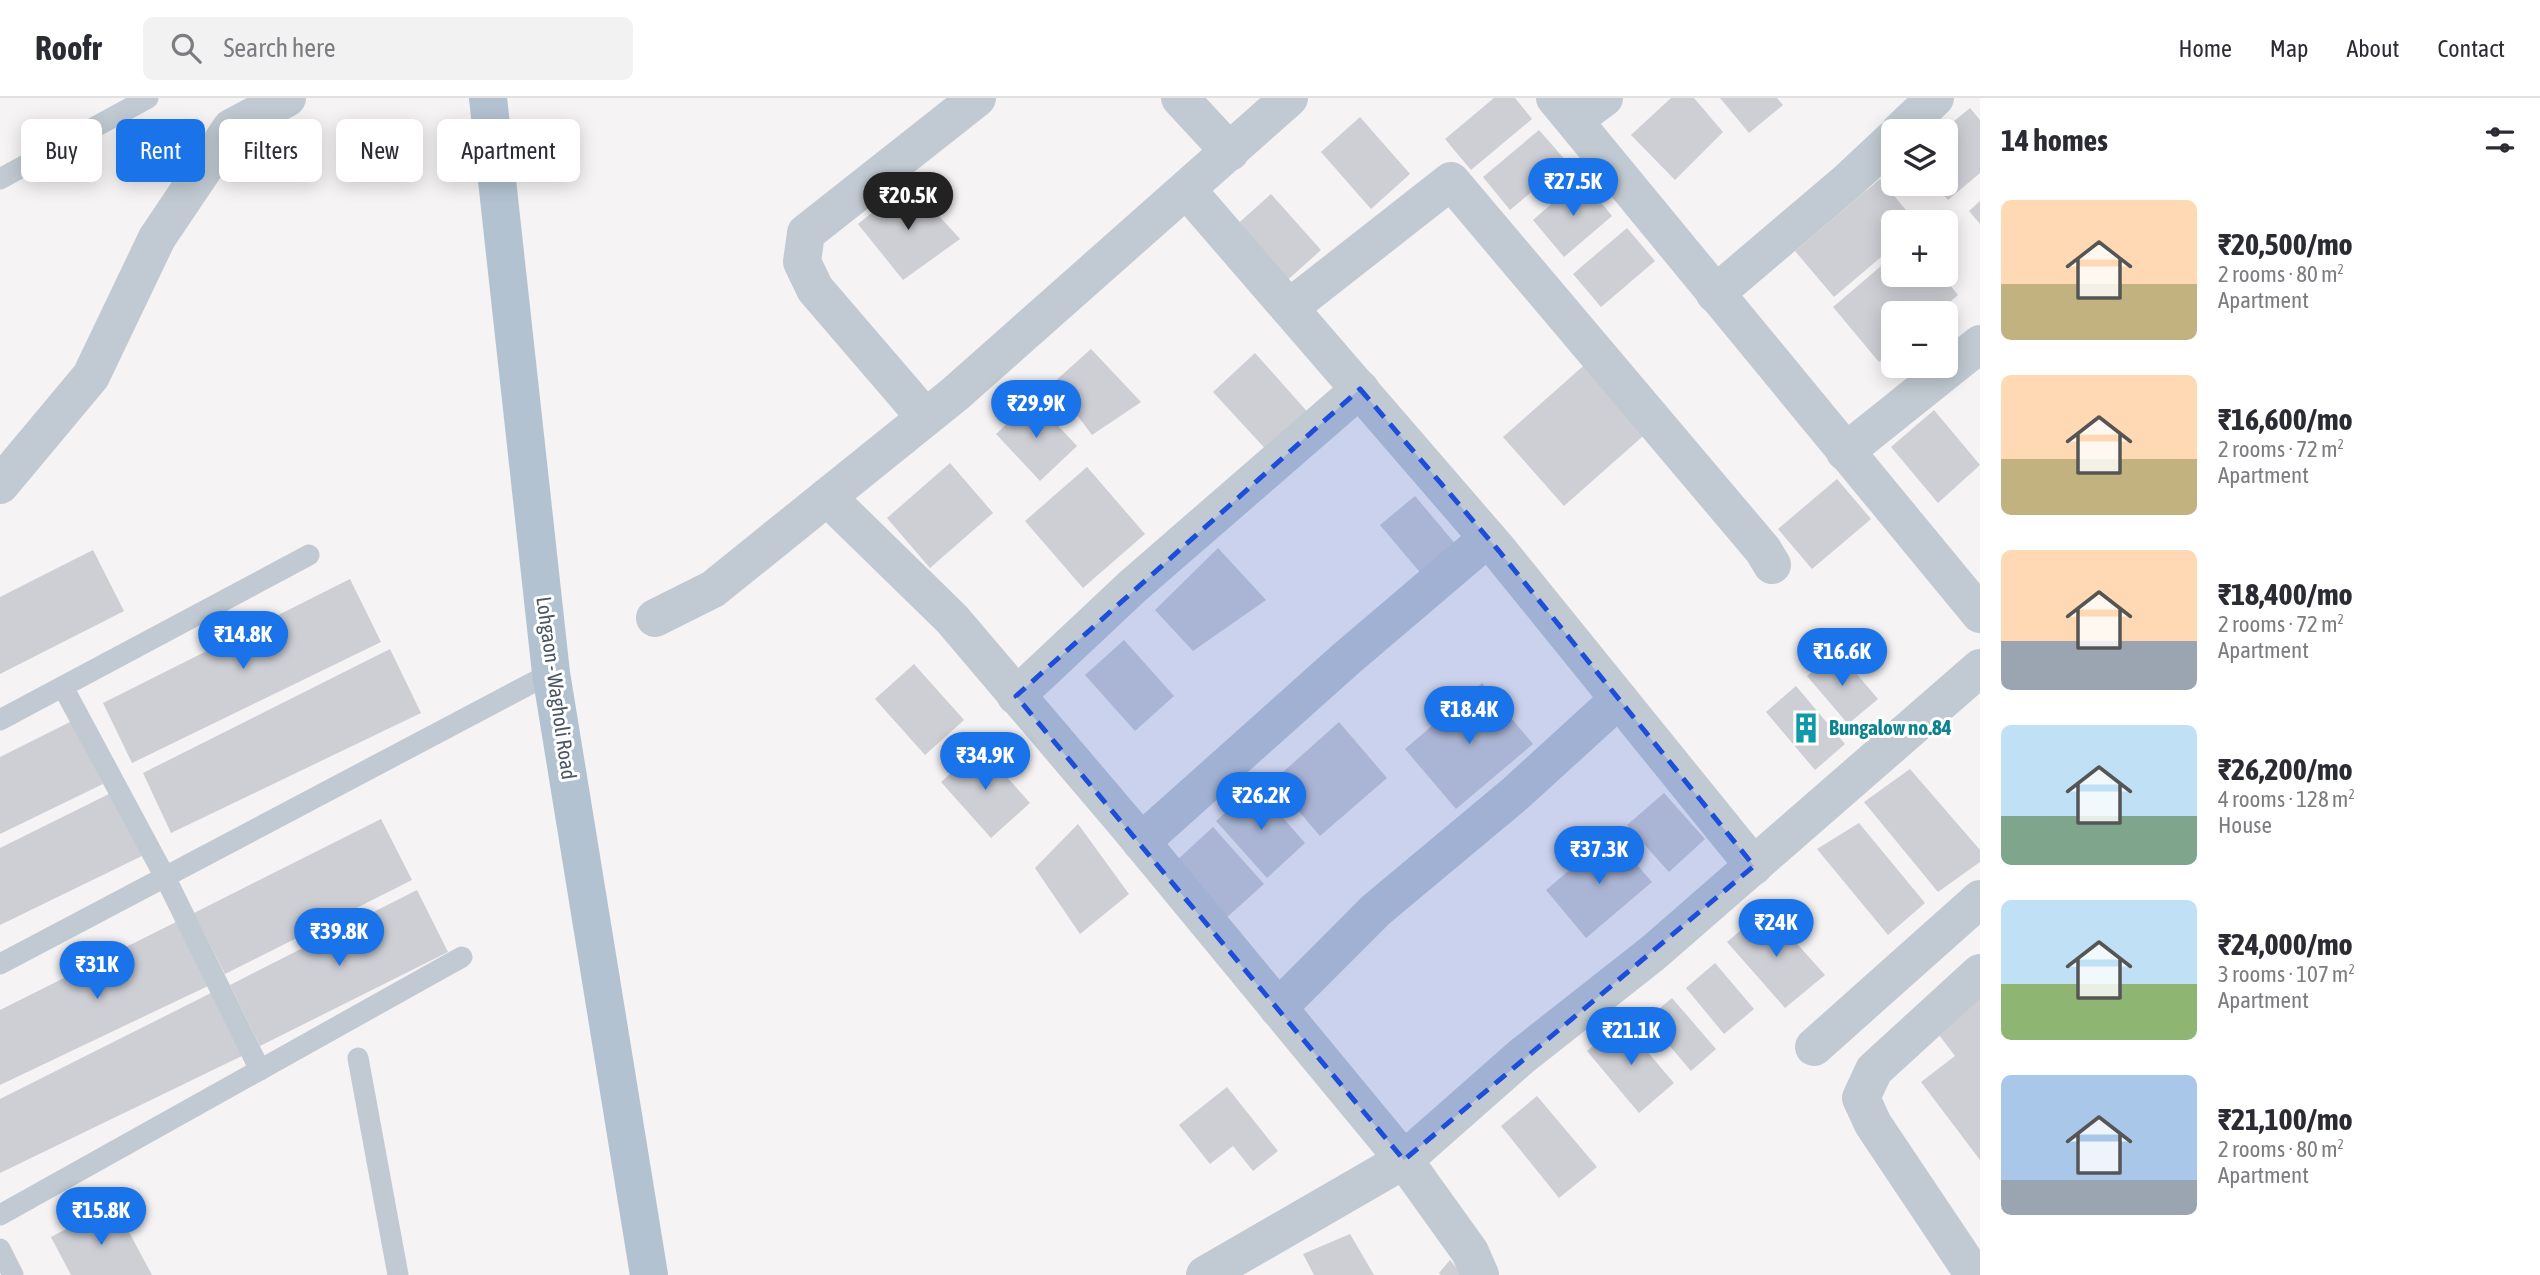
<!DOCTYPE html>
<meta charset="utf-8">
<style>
body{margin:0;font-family:"Asap Condensed",sans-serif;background:#f2f2f3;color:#2b2b33;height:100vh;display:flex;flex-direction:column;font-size:26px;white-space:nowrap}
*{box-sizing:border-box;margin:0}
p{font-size:23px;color:#7c7c81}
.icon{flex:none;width:38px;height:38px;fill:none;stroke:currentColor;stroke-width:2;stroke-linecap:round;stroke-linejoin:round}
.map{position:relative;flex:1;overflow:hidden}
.drawer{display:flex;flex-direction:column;background:#fff;width:560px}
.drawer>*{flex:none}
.guide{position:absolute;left:21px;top:21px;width:665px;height:63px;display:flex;gap:14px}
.tools{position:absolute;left:1881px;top:21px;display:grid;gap:14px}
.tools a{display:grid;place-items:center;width:77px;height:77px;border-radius:10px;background:#fff;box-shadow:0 4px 18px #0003;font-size:35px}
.price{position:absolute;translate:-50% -60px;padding:0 16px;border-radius:24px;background:#1a73e8;color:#fff;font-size:23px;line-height:46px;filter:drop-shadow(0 2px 4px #0008)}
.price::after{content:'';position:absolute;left:50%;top:42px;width:21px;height:16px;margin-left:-10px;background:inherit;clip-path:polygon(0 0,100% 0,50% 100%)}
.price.active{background:#222;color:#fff}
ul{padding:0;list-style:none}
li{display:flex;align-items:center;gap:21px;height:175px;padding:0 21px}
li span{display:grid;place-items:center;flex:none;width:196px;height:140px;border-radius:10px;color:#555}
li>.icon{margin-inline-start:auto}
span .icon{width:84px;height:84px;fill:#fffc;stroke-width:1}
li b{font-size:30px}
h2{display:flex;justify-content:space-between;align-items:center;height:84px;padding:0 21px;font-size:30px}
.tag{padding:0 24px;border-radius:10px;background:#fff;box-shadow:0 4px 18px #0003;font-size:24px;line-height:63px}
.tag.active{background:#1a73e8;color:#fff}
header{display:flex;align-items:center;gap:42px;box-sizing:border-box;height:98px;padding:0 35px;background:#fff;border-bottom:2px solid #e1e1e2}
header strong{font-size:33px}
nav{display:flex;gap:38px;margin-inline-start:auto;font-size:24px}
.search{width:490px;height:63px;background:#f2f2f3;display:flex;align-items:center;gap:18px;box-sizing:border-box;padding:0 24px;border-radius:10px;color:#7c7c81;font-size:26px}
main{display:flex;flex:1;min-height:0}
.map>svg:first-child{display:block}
</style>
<header>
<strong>Roofr</strong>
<div class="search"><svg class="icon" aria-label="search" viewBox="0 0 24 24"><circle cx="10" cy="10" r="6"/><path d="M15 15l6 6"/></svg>Search here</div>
<nav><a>Home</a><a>Map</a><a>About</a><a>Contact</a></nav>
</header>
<main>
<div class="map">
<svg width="1980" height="1177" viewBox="0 0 1980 1177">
<rect width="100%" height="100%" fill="#f5f3f3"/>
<g fill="#cdcfd5">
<polygon points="1494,0 1515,0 1532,21 1471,72 1445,41"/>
<polygon points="1671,0 1694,0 1723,34 1675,82 1631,37"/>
<polygon points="1720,0 1777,0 1783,7 1749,35"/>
<polygon points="1970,10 1980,22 1980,75 1948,102 1934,86 1946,86 1946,33 1942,33"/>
<polygon points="1360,19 1410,76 1371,111 1321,54"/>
<polygon points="1539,32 1567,64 1510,112 1483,79"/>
<polygon points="1581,80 1612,118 1564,159 1533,122"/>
<polygon points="1880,81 1916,124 1894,124 1894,148 1834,199 1795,153"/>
<polygon points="909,85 960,141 903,182 858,126"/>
<polygon points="1271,96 1321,152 1282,187 1232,131"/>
<polygon points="1980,103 1980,126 1969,113"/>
<polygon points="1627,130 1655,163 1601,209 1573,176"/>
<polygon points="1894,157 1894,177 1942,177 1958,197 1937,215 1894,215 1894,252 1879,264 1833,209"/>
<polygon points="1091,251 1141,304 1092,337 1053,285"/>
<polygon points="1255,255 1312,319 1271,357 1213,294"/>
<polygon points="1590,262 1651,331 1564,408 1503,339"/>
<polygon points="1033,301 1077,348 1040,383 996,336"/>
<polygon points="1934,312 1980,367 1938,405 1891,349"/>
<polygon points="950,365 993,415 930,470 887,420"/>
<polygon points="1087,369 1145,436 1083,490 1025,423"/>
<polygon points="1837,381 1871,421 1812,471 1778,431"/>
<polygon points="1415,398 1457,448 1423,478 1380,427"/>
<polygon points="1218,450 1266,502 1193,553 1155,512"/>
<polygon points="93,452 124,513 0,576 0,499"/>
<polygon points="350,481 381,544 132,665 103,605"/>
<polygon points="1124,542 1174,598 1135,633 1085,577"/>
<polygon points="390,551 421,615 171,735 143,675"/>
<polygon points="1837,553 1878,601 1848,626 1807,578"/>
<polygon points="914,566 964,622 925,657 875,601"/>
<polygon points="1482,585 1533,646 1456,711 1405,651"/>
<polygon points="1796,588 1845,646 1815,672 1766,614"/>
<polygon points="72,623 103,686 0,736 0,659"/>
<polygon points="1339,624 1387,680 1320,738 1273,683"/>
<polygon points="980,649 1030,705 991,740 941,684"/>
<polygon points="1910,671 1980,752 1980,764 1938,794 1864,704"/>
<polygon points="1255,688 1305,745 1267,780 1216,723"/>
<polygon points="113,694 144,757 0,827 0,750"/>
<polygon points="1664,695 1705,741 1669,774 1627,727"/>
<polygon points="381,721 412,782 225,876 194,815"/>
<polygon points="1859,725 1925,805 1888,837 1817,751"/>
<polygon points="1078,726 1129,796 1080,836 1035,770"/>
<polygon points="1213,729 1264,786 1225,821 1175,764"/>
<polygon points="1611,737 1652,784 1586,840 1546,792"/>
<polygon points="417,792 448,854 260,948 230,887"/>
<polygon points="1766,811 1825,877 1785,910 1727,844"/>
<polygon points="176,824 208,888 0,987 0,912"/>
<polygon points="1715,865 1754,911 1724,936 1686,890"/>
<polygon points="1980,892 1980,1062 1921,984 1955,958 1933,929"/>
<polygon points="215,893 246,956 0,1075 0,1001"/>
<polygon points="1672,900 1716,951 1691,973 1647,921"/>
<polygon points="1622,924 1674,985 1639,1015 1587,953"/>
<polygon points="1227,989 1278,1053 1253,1073 1233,1048 1210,1066 1179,1027"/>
<polygon points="1537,998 1597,1069 1559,1100 1501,1028"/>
<polygon points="114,1106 152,1177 71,1177 51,1139"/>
<polygon points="1350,1136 1374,1177 1314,1177 1303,1156"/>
<polygon points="1450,1162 1462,1177 1441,1177 1439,1175"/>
</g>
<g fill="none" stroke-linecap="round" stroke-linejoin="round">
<g stroke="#c1cad2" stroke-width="21">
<polyline points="0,81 148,0"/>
<polyline points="63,589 165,779 260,972"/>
<polyline points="0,622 309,457"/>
<polyline points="0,866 551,575"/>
<polyline points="358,960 398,1177"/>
<polyline points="0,1117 462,859"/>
<polyline points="0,1151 13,1177"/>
</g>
<g stroke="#c1cad2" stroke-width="38">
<polyline points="1180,0 1230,54"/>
<polyline points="1555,0 1980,516"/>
<polyline points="1574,22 1604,0"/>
<polyline points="1900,33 1935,0"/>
<polyline points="1187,92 1499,453 1754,768"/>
<polyline points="1715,196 1848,83 1894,40"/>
<polyline points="1289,210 1451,83 1763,452 1772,467"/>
<polyline points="925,319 815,191 802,164 806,135 977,0"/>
<polyline points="1845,354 1980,246"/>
<polyline points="0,387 91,278 157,140 231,30 287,0"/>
<polyline points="827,399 952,521 1128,728 1404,1062 1470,1154 1480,1177"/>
<polyline points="655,520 713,491 955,296 1289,0"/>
<polyline points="1016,598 1133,488 1360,291"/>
<polyline points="1141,744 1347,560 1488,440"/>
<polyline points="1278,910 1376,812 1516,695 1619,601"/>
<polyline points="1814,949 1980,801"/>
<polyline points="1205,1177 1404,1062 1522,958 1653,855 1980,570"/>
<polyline points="1974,1177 1873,1026 1861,1000 1874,972 1980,875"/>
</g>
<polyline stroke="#b3c2d1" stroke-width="38" points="488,0 551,575 649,1177"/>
</g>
<path fill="#1d4ed8" fill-opacity="0.2" stroke="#1d4ed8" stroke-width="5" stroke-dasharray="14 9" stroke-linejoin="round" d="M1360,291l139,162 255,315 -350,294 -388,-464z"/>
<defs>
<g id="building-bare" transform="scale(2.415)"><path d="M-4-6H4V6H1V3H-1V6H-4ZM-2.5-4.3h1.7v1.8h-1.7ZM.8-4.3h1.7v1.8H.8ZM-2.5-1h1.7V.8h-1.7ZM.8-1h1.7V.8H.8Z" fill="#0f9aa8" stroke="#fff" stroke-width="2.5" paint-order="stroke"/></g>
</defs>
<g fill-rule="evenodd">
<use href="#building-bare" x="1806" y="630"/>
</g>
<g text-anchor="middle" stroke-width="6" stroke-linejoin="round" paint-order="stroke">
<g font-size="21" fill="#4a5661" stroke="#fff">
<text transform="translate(556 590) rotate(82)" y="7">Lohgaon - Wagholi Road</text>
</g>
<g font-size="21" font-weight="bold" fill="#0d838f" stroke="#fff" text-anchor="start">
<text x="1829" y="637">Bungalow no.84</text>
</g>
</g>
</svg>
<div class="tools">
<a><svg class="icon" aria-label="layers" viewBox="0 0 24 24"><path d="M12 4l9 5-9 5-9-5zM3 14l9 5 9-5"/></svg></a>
<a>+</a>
<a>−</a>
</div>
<b class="price" style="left:1573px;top:120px">₹27.5K</b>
<b class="price active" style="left:908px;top:134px">₹20.5K</b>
<b class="price" style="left:1036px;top:342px">₹29.9K</b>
<b class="price" style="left:243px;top:573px">₹14.8K</b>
<b class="price" style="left:1842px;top:590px">₹16.6K</b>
<b class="price" style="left:1469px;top:648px">₹18.4K</b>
<b class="price" style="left:985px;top:694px">₹34.9K</b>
<b class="price" style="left:1261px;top:734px">₹26.2K</b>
<b class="price" style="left:1599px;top:788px">₹37.3K</b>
<b class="price" style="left:1776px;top:861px">₹24K</b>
<b class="price" style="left:339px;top:870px">₹39.8K</b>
<b class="price" style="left:97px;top:903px">₹31K</b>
<b class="price" style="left:1631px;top:969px">₹21.1K</b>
<b class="price" style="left:101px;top:1149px">₹15.8K</b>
<div class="guide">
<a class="tag">Buy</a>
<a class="tag active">Rent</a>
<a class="tag">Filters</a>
<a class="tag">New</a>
<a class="tag">Apartment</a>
</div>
</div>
<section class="drawer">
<h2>14 homes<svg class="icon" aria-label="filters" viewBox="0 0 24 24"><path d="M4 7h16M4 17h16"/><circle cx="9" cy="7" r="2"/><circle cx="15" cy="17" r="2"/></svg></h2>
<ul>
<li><span style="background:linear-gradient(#ffd9b3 60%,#c2b280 0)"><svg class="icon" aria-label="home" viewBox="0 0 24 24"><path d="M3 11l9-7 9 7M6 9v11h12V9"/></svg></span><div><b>₹20,500/mo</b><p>2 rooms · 80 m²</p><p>Apartment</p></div></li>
<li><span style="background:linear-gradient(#ffd9b3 60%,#c2b280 0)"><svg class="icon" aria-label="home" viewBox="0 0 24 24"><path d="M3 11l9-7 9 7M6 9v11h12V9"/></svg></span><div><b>₹16,600/mo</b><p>2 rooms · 72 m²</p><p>Apartment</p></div></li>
<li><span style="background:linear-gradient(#ffd9b3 65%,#9aa5b1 0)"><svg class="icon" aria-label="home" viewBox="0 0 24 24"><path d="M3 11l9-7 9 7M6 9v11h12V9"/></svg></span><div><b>₹18,400/mo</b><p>2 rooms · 72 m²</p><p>Apartment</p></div></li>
<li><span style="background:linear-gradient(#bfe0f5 65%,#7fa58c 0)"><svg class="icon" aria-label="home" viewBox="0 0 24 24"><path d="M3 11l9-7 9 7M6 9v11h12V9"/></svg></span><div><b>₹26,200/mo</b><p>4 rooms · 128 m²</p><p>House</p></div></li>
<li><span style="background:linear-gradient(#bfe0f5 60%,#8fb573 0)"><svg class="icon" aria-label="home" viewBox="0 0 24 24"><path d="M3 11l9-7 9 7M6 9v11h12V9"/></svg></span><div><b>₹24,000/mo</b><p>3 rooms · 107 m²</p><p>Apartment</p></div></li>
<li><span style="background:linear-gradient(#a9c7e8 75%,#9aa5b1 0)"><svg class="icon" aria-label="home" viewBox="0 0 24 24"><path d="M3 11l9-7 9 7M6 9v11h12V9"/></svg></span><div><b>₹21,100/mo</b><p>2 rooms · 80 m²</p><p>Apartment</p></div></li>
</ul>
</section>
</main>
